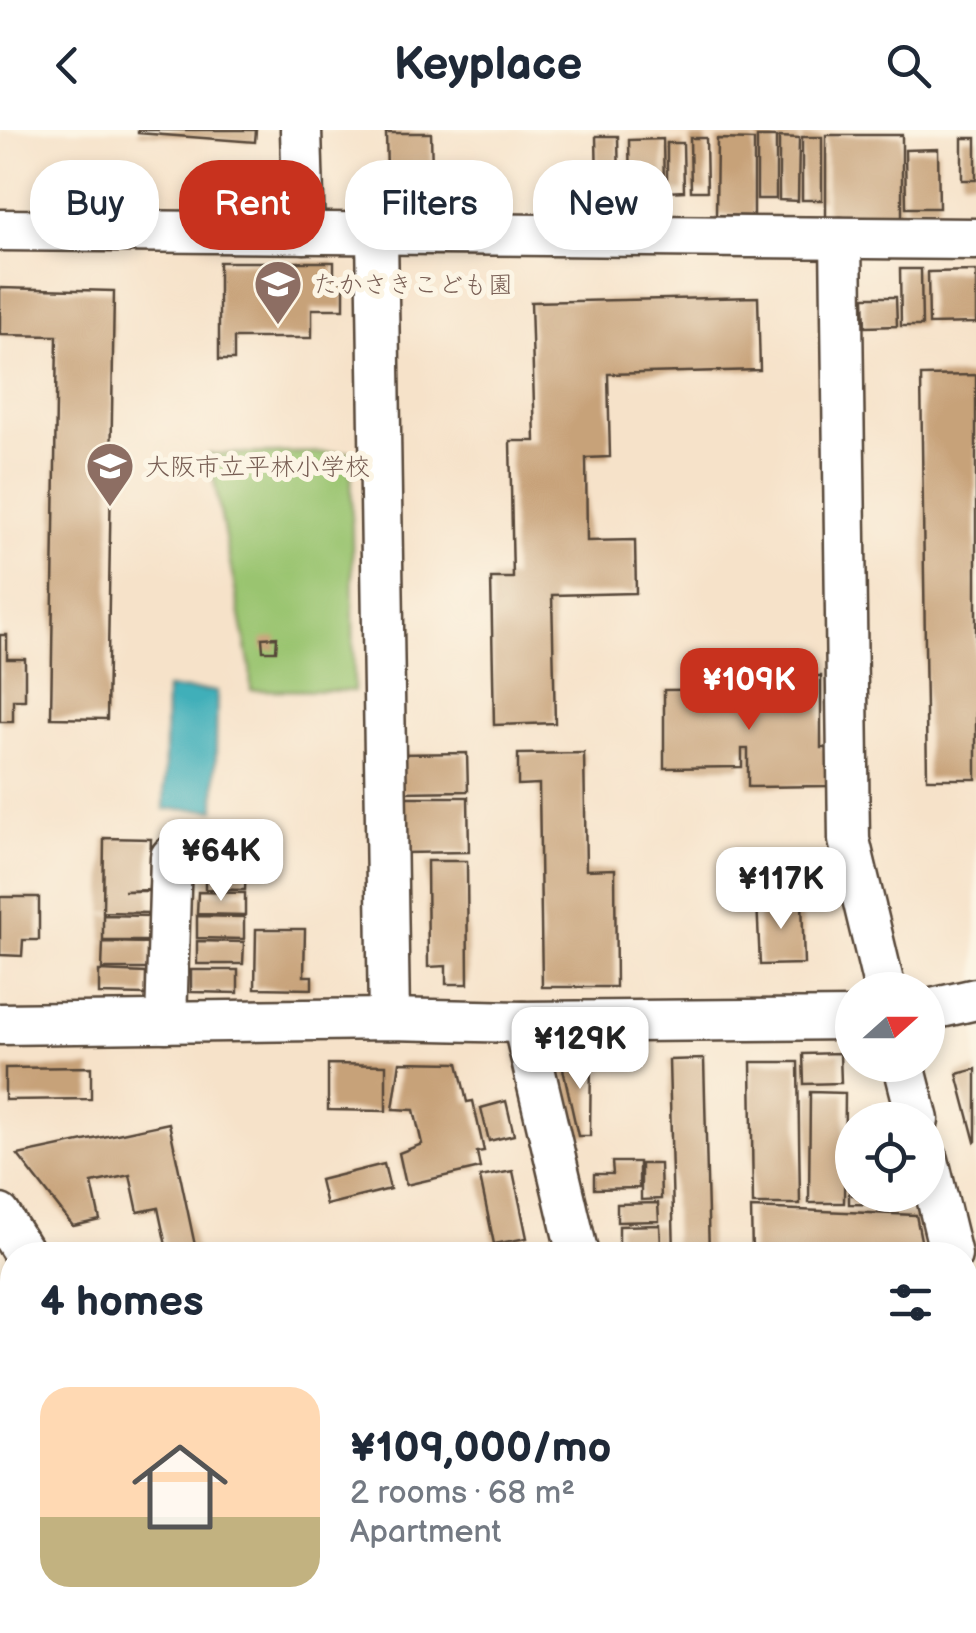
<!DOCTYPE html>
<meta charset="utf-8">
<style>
body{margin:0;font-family:"Balsamiq Sans","Klee One",sans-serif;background:#f6f6f7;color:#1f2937;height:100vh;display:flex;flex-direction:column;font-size:38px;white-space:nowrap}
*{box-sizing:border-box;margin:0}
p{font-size:32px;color:#747a83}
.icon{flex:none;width:55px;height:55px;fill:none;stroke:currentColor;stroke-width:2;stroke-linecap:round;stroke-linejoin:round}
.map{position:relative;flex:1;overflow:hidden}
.panel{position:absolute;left:0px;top:1112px;width:978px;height:392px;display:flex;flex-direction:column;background:#fff;border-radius:40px 40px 0 0;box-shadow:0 5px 15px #0003}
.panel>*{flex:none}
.hud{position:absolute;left:30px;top:30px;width:918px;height:90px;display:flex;gap:20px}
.needle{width:65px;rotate:69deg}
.tools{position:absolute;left:835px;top:842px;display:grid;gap:20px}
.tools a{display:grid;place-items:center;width:110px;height:110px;border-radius:50%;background:#fff;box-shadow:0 5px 15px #0003;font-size:50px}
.price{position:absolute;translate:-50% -85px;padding:0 22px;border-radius:20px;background:#fff;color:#222;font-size:32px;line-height:65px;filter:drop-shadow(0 2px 5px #0008)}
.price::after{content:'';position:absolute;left:50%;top:60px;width:30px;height:22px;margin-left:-15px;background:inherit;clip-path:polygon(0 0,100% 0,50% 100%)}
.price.selected{background:#c8321e;color:#fff}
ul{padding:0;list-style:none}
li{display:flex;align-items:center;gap:30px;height:250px;padding:0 40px}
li+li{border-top:2px solid #e0e1e3}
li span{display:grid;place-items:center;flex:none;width:280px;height:200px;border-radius:30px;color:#555}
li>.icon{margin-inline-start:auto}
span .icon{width:120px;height:120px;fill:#fffc;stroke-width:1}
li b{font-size:42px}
h2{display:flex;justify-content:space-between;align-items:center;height:120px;padding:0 40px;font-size:42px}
.tag{padding:0 35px;border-radius:40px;background:#fff;box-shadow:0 5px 15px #0003;font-size:35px;line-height:90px}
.tag.selected{background:#c8321e;color:#fff}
header{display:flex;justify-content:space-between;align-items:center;height:130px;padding:0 40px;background:#fff;font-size:45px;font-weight:600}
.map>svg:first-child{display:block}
</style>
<header><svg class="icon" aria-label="back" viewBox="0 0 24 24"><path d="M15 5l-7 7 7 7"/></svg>Keyplace<svg class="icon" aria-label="search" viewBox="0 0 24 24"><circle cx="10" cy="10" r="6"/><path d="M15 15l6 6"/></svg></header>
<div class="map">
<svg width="976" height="1503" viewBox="0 0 976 1503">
<rect width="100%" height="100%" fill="#fcf5e5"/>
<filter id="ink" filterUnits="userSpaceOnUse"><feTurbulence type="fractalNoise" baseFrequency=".01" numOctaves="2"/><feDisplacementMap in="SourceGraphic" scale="20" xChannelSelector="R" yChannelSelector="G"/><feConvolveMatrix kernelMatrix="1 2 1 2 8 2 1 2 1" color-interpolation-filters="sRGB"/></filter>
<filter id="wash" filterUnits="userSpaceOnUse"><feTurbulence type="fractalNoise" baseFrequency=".0048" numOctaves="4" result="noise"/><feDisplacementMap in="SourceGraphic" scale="40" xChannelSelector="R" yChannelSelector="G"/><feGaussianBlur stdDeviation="2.25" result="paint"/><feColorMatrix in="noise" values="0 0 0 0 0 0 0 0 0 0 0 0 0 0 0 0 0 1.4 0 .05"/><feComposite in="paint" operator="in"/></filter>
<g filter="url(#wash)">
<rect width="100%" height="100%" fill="#f6e2c9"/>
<polygon fill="#9ac470" stroke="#6a7747" stroke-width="2.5" points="351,322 354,561 251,560 250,537 209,324"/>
<polygon fill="#3fafb9" stroke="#3d6c6c" stroke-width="2.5" points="166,559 217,561 215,680 164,679"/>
<g id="blocks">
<g fill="#c7a279">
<polygon points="138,0 256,0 255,12 138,3"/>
<polygon points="386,3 431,3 433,80 388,81"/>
<rect x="826" y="5" width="76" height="83"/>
<polygon points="596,6 618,6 619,55 597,56"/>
<rect x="757" y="7" width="19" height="62"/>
<polygon points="779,7 799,8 798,71 779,70"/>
<rect x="802" y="7" width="20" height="63"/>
<polygon points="690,8 706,8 707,61 691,61"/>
<rect x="962" y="8" width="14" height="42"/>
<polygon points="663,9 664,57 630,58 629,10"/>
<polygon points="717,9 754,10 754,86 716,85"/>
<polygon points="667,13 683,13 684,61 667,62"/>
<polygon points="938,19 939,78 906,78 905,20"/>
<polygon points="594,40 594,84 570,85 569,41"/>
<polygon points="219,132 334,132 334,151 344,151 344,179 312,179 312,208 234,208 234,230 219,230"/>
<polygon points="900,139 921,139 922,196 901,196"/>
<polygon points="976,141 976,193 929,194 928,142"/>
<polygon points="0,158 114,161 107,589 51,588 57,206 0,205"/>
<polygon points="758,167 760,240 608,244 610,327 586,328 587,411 635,410 636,463 552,465 555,593 494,595 491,448 513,448 510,311 535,311 531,172"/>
<polygon points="864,167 896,167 897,196 865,197"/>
<polygon points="976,245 976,649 927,649 921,246"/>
<polygon points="0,505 7,505 7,529 25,529 25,570 13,570 13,592 0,592"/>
<polygon points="277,507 276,521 263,521 262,508"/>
<polygon points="789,546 821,546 821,618 828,618 828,656 748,657 748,619 742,619 742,637 664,638 664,560 770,559 770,573 789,573"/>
<polygon points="467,623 468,661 400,662 399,624"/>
<polygon points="584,623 586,740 615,739 616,857 542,857 539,654 518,655 518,624"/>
<polygon points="401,667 468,667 469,722 401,723"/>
<polygon points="104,708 151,709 149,760 124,761 150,761 150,783 103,782"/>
<polygon points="200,708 244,709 244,728 200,728"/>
<polygon points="427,731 467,731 468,854 446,854 446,836 428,837"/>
<polygon points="205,732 246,733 245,760 205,759"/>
<polygon points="198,762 245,763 245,785 197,784"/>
<polygon points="0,767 39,767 39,810 23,810 22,826 0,825"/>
<polygon points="802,770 804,834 760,835 757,771"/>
<polygon points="103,785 150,786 149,811 103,811"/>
<polygon points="197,786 244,787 244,809 197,808"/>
<polygon points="256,799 305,799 304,846 312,846 312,859 255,858"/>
<polygon points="197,811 244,812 243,834 197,834"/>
<polygon points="103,812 149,813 149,839 102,839"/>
<polygon points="191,840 238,840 238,863 191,862"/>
<polygon points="99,841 146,843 146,865 99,864"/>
<polygon points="840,923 841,953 804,954 803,924"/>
<polygon points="579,924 591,924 590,1006 578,1006 563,939"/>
<polygon points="704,929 709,1125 674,1125 669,930"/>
<polygon points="400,932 458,933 467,972 473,971 484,1021 477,1022 480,1038 406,1055 399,1023 422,1014 414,980 393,979"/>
<polygon points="751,932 798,932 800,1074 753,1074"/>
<polygon points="328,934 386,935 386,981 328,980"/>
<polygon points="91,937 91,969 5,970 5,938"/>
<polygon points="976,939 976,1011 975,1012 957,944"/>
<polygon points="810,962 845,963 844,1073 809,1073"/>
<polygon points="506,971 514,1005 489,1011 481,978"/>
<polygon points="169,993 197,1125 168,1125 158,1078 138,1082 130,1045 92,1053 100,1090 73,1096 18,1025"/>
<polygon points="612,1032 639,1032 639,1058 594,1059 594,1044 613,1044"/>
<polygon points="384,1034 390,1059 326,1075 320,1050"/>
<polygon points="641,1034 660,1034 661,1069 641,1070"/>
<polygon points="513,1041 527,1108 494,1114 480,1047"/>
<polygon points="849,1056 852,1056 852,1065 905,1065 905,1075 849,1074"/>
<polygon points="658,1073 659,1091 617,1092 617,1074"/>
<polygon points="751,1078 916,1085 924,1125 752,1125"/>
<polygon points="660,1095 661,1115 619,1116 619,1096"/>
<polygon points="965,1441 976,1473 976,1496 971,1498 965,1479"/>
<polygon points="0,1478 12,1478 12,1492 29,1492 29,1503 0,1503"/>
<polygon points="350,1492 431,1492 432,1494 392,1503 352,1503"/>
<polygon points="478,1492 626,1492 629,1503 480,1503"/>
<polygon points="878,1492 911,1492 914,1503 880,1503"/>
<polygon points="917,1492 948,1492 950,1503 919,1503"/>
</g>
</g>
</g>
<g filter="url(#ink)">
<use href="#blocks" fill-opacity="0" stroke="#574638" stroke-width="2.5"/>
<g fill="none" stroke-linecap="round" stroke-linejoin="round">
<g stroke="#574638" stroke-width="45">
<g id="minor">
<polyline points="301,0 304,103"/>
<polyline points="0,100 976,109"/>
<polyline points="377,103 389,889"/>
<polyline points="841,108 849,710 885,860"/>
<polyline points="928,880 976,869"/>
<polyline points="166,892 171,727"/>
<polyline points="523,892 578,1125"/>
<polyline points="0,894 389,889 523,892 852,889"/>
<polyline points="904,935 918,990"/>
<polyline points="928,1030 951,1125"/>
<polyline points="0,1085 25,1125"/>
<polyline points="965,1181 976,1225"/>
<polyline points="0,1186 12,1206"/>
<polyline points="150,1492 154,1503"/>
<polyline points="208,1492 212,1503"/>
<polyline points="666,1492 669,1503"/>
</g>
</g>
<use href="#minor" stroke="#fff" stroke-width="40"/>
</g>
</g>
<defs>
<g id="school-pin" transform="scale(2.5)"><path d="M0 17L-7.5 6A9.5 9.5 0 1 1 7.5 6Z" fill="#8d6e63" stroke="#fcf5e5"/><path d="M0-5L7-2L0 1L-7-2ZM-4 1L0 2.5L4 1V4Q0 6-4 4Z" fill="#fff"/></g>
</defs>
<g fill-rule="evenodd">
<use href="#school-pin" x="278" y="154"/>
<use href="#school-pin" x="110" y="336"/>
</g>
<g text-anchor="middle" stroke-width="10" stroke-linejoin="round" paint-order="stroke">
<g font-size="25" fill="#785e54" stroke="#fcf5e5" text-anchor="start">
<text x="313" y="163">たかさきこども園</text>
<text x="145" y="345">大阪市立平林小学校</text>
</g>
</g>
</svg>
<div class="tools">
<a><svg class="needle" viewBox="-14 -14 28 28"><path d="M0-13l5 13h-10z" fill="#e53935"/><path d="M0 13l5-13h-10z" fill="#747a83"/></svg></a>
<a><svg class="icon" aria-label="locate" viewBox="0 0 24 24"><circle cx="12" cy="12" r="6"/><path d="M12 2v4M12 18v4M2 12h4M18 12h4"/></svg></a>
</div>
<b class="price selected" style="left:749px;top:603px">¥109K</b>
<b class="price" style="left:221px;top:774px">¥64K</b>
<b class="price" style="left:781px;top:802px">¥117K</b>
<b class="price" style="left:580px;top:962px">¥129K</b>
<div class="hud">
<a class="tag">Buy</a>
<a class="tag selected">Rent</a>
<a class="tag">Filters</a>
<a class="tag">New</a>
</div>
<section class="panel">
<h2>4 homes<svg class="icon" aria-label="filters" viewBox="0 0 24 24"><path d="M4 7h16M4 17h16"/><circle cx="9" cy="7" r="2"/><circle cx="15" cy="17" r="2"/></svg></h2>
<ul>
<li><span style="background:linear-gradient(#ffd9b3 65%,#c2b280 0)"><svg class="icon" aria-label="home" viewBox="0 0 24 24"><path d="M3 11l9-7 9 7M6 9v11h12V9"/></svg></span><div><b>¥109,000/mo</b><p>2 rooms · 68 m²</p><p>Apartment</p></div></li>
</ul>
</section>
</div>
